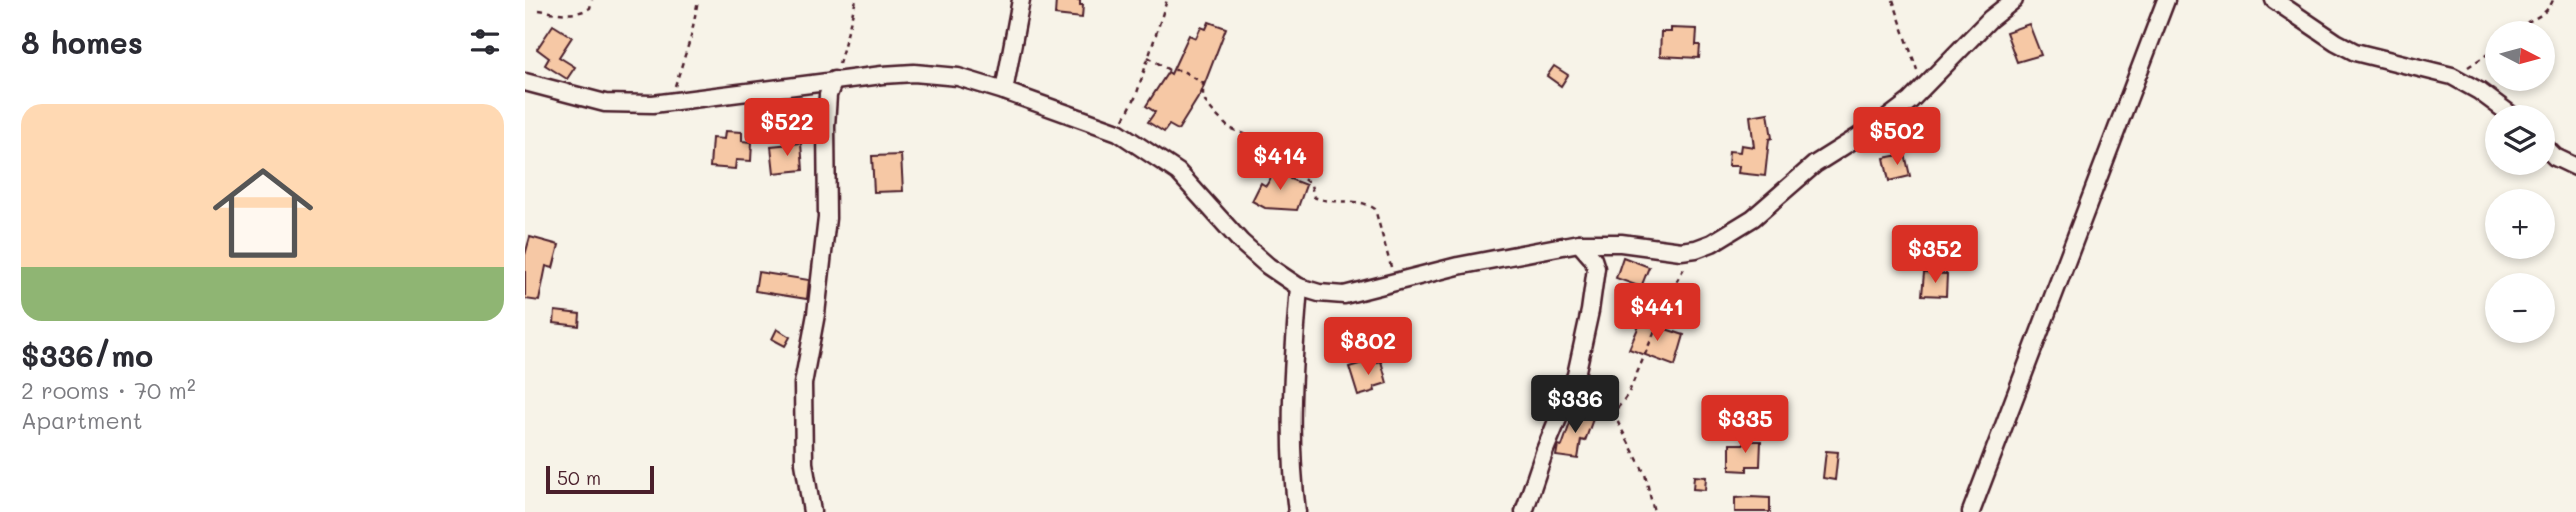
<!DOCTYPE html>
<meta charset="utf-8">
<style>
body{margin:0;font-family:Mali,sans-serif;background:#f2f2f3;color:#2b2b33;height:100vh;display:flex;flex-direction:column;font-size:26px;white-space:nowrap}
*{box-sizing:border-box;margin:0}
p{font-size:23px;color:#7c7c81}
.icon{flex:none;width:38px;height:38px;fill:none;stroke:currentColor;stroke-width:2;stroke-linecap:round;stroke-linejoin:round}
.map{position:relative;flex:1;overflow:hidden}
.sheet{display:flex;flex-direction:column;background:#fff;width:525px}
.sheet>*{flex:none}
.needle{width:46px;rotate:96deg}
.controls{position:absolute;left:1960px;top:21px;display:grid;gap:14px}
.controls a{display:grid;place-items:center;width:70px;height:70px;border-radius:50%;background:#fff;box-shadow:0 4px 10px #0003;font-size:35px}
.scale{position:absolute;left:21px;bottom:18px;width:108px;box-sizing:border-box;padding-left:7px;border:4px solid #4a1f2b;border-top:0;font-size:19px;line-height:24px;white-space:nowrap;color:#4a1f2b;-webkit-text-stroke:5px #f7f3e8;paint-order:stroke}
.price{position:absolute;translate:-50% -60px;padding:0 16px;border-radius:7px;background:#d93025;color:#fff;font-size:23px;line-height:46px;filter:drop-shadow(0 2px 4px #0008)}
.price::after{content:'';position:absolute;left:50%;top:42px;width:21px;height:16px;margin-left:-10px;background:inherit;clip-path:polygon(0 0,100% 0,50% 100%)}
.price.on{background:#222;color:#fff}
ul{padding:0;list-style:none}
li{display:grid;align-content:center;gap:14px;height:371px;padding:0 21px}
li+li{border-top:2px solid #e1e1e2}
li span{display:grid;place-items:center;height:217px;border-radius:21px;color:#555}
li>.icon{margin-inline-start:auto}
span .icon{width:126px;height:126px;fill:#fffc;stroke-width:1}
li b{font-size:30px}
h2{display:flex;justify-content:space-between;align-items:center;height:84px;padding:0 21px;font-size:30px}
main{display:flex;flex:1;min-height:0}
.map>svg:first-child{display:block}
</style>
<main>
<section class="sheet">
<h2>8 homes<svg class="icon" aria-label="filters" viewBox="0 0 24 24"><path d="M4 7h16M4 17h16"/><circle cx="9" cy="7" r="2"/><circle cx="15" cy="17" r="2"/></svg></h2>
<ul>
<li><span style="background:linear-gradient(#ffd9b3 75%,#8fb573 0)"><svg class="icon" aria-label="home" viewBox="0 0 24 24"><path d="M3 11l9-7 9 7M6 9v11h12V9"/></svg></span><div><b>$336/mo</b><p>2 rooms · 70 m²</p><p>Apartment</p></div></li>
</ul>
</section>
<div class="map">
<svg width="2051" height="512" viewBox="0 0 2051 512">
<rect width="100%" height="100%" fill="#f7f3e8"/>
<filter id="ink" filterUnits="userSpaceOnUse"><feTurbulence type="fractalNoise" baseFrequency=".0143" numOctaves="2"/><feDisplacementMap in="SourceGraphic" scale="14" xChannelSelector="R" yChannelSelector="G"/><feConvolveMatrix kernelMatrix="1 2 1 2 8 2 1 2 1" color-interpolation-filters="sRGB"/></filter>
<g filter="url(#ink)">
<g fill="#f6c8a5" stroke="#4a1f2b" stroke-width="2">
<polygon points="531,0 555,0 555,5 558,5 557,18 530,15"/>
<polygon points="684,22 701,28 676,93 653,130 644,125 639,132 623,122 630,112 621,106 643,72 646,74 664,35 671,38 676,27 681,29"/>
<polygon points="1504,24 1516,55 1492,62 1481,32"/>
<polygon points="28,25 47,37 34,57 50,67 42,79 20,65 24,58 12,49"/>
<polygon points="1146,28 1172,29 1171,45 1175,45 1174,58 1135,56 1136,32 1146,32"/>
<polygon points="1029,66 1043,75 1036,86 1022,76"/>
<polygon points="1243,113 1247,138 1244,139 1240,176 1213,173 1214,166 1203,166 1204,151 1215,152 1216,145 1229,147 1225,116"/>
<polygon points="200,131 217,132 217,141 227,142 226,161 211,160 210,169 185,167 187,138 199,139"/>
<polygon points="276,143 278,170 249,173 246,146"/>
<polygon points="1380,154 1385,176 1364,181 1359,158"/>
<polygon points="376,155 378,191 349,192 347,156"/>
<polygon points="753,166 767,175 765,179 781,185 772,210 740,208 727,201 736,183 741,186"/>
<polygon points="5,237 34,245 28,268 21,266 14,301 0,299 0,255"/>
<polygon points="1385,239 1398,239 1399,262 1386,263 1386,257 1375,259 1374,246 1385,245"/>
<polygon points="1098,257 1124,267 1116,287 1091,278"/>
<polygon points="233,272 284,280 282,299 230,291"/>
<polygon points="1399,273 1422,274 1421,296 1397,295"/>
<polygon points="30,311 55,314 54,326 29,323"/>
<polygon points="1116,321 1159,335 1150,366 1104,349"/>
<polygon points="252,329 265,337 260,346 247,339"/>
<polygon points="856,361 862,383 849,387 850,391 833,396 824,367 841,362 842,365"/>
<polygon points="1050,409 1065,413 1063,418 1068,419 1060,441 1056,440 1053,459 1031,456 1033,445 1037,446"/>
<polygon points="1220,441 1236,441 1235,466 1222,466 1222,471 1205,470 1205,444 1220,444"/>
<polygon points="1301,451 1313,452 1310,480 1298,478"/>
<polygon points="1169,476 1181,477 1180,490 1168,489"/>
<polygon points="1225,497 1245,498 1245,512 1210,512 1210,498"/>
</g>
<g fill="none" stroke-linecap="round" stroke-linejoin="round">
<g stroke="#4a1f2b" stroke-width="21">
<g id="street">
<polyline points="1749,0 1811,42 1830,52 1927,76 1954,91 1989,117"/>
<polyline points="0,82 80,103 128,104 357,75 389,73 433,77 479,91 593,132 653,172 716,242 743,266 774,287 794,293 819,295 933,266 1054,243 1096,243 1156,251 1171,249 1187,243 1228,218 1290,164 1360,120 1385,101 1465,19 1489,0"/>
<polyline points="479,91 496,0"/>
<polyline points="2018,145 2030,157 2051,167"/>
<polyline points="287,512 279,463 278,384 291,314 302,218 301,126 303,95 309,80"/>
<path d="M772,512c-10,-75 -4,-150 2,-225"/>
<polyline points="999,512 1020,450 1051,375 1065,311 1071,268 1068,259 1054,243"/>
<polyline points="1446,512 1641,0"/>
</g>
</g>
<g stroke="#4a1f2b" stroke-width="2.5" stroke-dasharray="5 5" stroke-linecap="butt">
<polyline points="1368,0 1392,70"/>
<path d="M14,10c18,3 35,7 51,-2l2,-8"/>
<path d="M1985,33c15,-14 35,-13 43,-33"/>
<path d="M623,57l21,13h12l22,13v16l12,15 14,14 38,15 17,20 27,22 3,12c20,9 44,-1 61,12l16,58"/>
<polyline points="314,64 331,0"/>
<polyline points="1943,67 1972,48"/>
<polyline points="150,86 166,37 173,0"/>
<polyline points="599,119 611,96 642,0"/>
<path d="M1056,404c25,15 32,14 48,-12l44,-104 12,-22"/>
<polyline points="1088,413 1120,474 1129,512"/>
</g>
<use href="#street" stroke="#f7f3e8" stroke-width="16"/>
</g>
</g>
</svg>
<div class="controls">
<a><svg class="needle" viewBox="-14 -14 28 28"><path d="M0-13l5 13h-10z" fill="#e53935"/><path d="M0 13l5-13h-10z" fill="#7c7c81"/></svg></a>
<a><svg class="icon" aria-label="layers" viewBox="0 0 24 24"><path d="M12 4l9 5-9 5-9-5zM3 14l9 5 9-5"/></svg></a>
<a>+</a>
<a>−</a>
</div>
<div class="scale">50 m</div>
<b class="price" style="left:262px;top:158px">$522</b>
<b class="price" style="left:1372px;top:167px">$502</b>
<b class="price" style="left:755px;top:192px">$414</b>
<b class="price" style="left:1410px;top:285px">$352</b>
<b class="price" style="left:1132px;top:343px">$441</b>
<b class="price" style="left:843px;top:377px">$802</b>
<b class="price on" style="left:1050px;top:435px">$336</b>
<b class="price" style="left:1220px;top:455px">$335</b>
</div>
</main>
